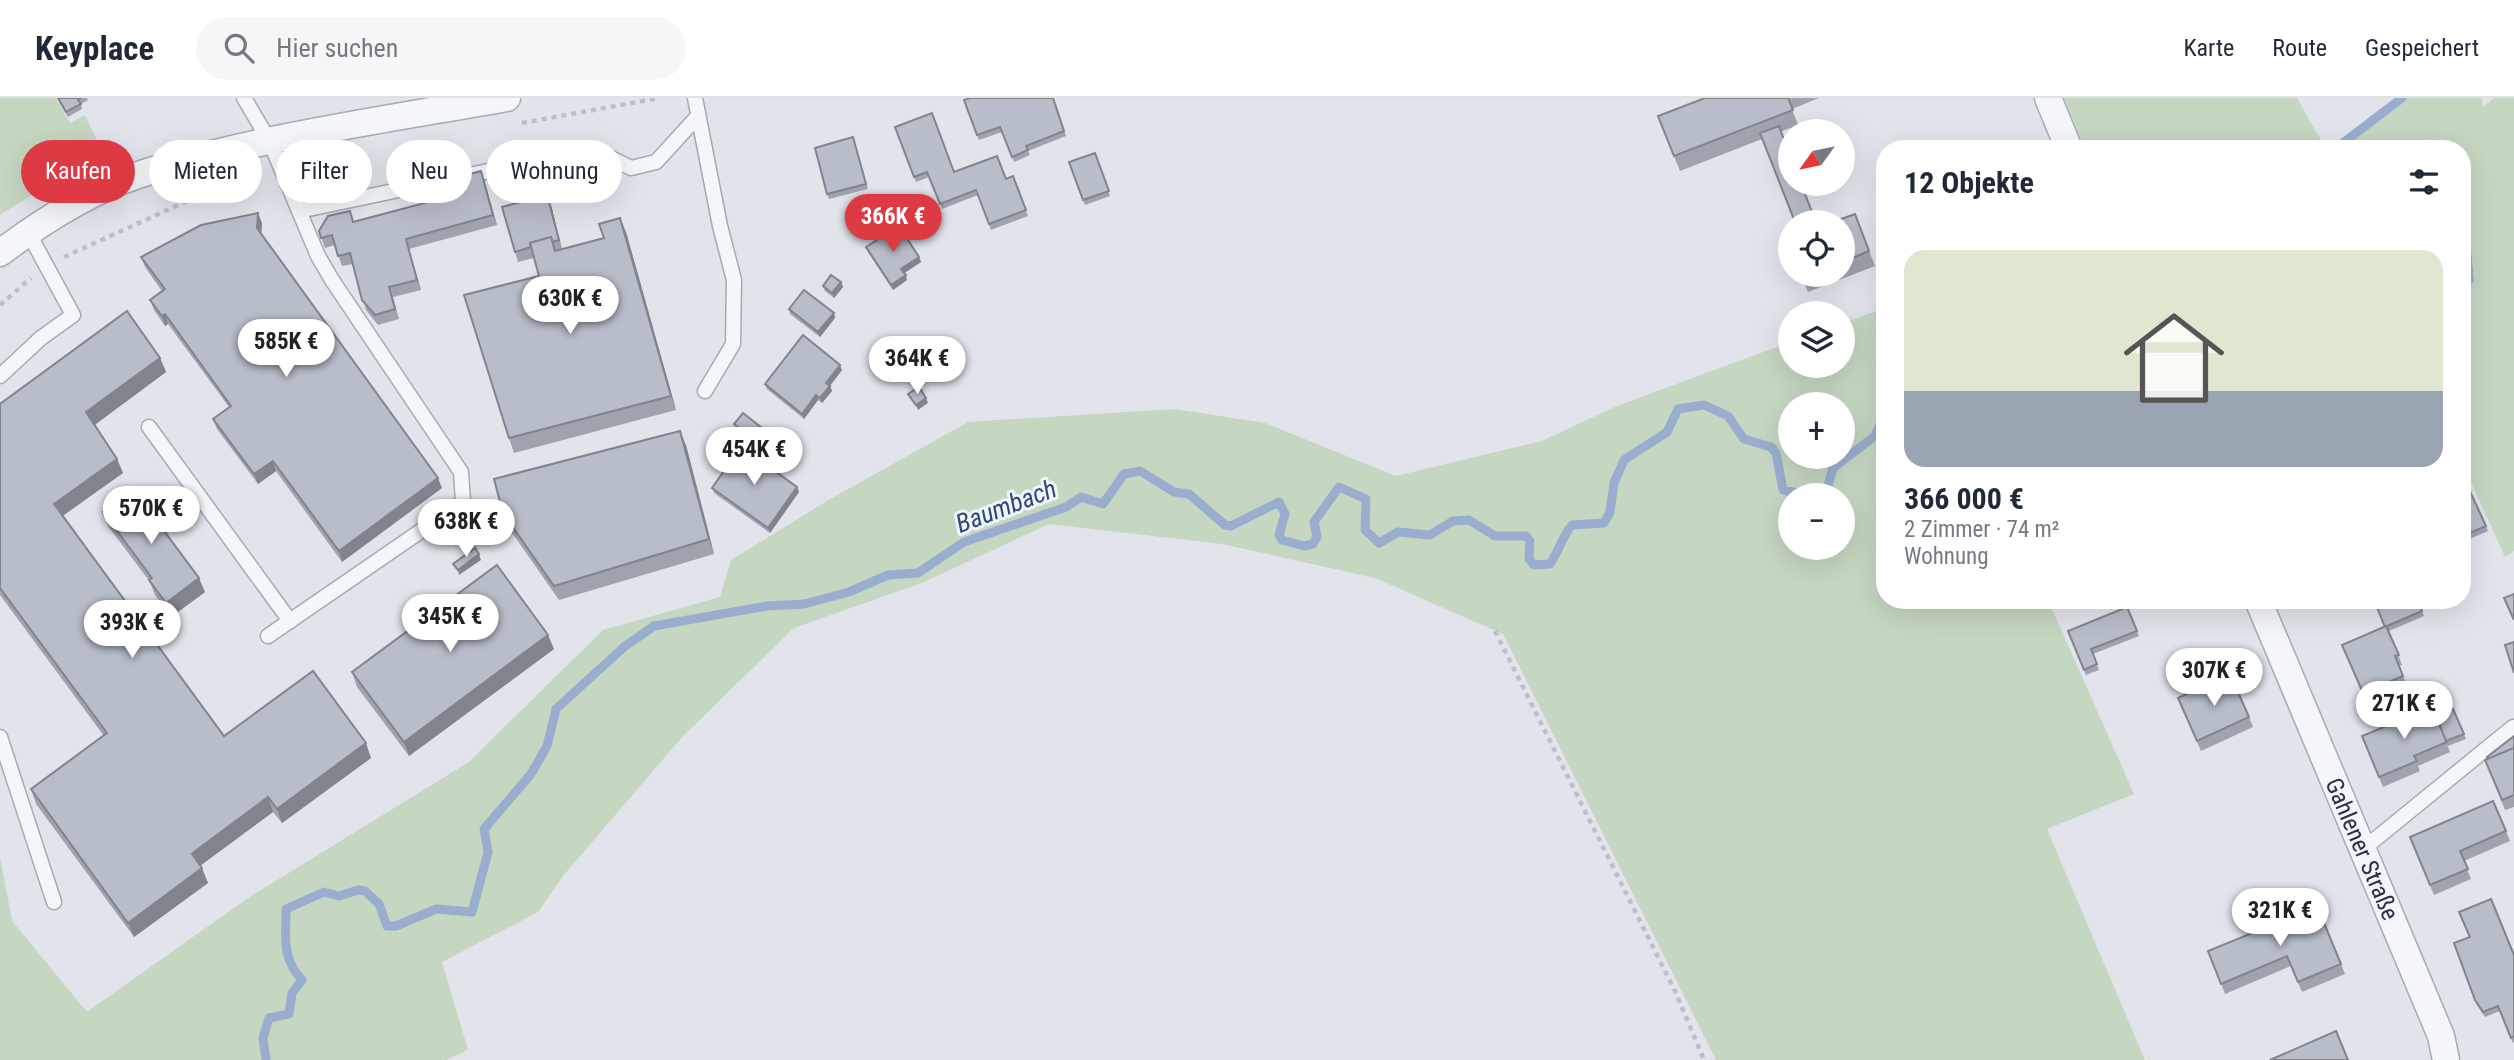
<!DOCTYPE html>
<html lang="de">
<meta charset="utf-8">
<style>
body{margin:0;font-family:"Roboto Condensed",sans-serif;background:#f6f6f7;color:#1f2937;height:100vh;display:flex;flex-direction:column;font-size:26px;white-space:nowrap}
*{box-sizing:border-box;margin:0}
p{font-size:23px;color:#747a83}
.icon{flex:none;width:38px;height:38px;fill:none;stroke:currentColor;stroke-width:2;stroke-linecap:round;stroke-linejoin:round}
.map{position:relative;flex:1;overflow:hidden}
.details{position:absolute;left:1876px;top:42px;width:595px;height:469px;display:flex;flex-direction:column;background:#fff;border-radius:28px;box-shadow:0 7px 28px #0002}
.details>*{flex:none}
.guide{position:absolute;left:21px;top:42px;width:665px;height:63px;display:flex;gap:14px}
.needle{width:46px;rotate:237deg}
.buttons{position:absolute;left:1778px;top:21px;display:grid;gap:14px}
.buttons a{display:grid;place-items:center;width:77px;height:77px;border-radius:50%;background:#fff;box-shadow:0 7px 28px #0002;font-size:35px}
.price{position:absolute;translate:-50% -60px;padding:0 16px;border-radius:24px;background:#fff;color:#222;font-size:23px;line-height:46px;filter:drop-shadow(0 2px 4px #0008)}
.price::after{content:'';position:absolute;left:50%;top:42px;width:21px;height:16px;margin-left:-10px;background:inherit;clip-path:polygon(0 0,100% 0,50% 100%)}
.price.current{background:#dd3a44;color:#fff}
ul{padding:0;list-style:none}
li{display:grid;align-content:center;gap:14px;height:371px;padding:0 28px}
li+li{border-top:2px solid #e0e1e3}
li span{display:grid;place-items:center;height:217px;border-radius:21px;color:#555}
li>.icon{margin-inline-start:auto}
span .icon{width:126px;height:126px;fill:#fffc;stroke-width:1}
li b{font-size:30px}
h2{display:flex;justify-content:space-between;align-items:center;height:84px;padding:0 28px;font-size:30px}
.tag{padding:0 24px;border-radius:32px;background:#fff;box-shadow:0 7px 28px #0002;font-size:24px;line-height:63px}
.tag.current{background:#dd3a44;color:#fff}
header{display:flex;align-items:center;gap:42px;box-sizing:border-box;height:98px;padding:0 35px;background:#fff;border-bottom:2px solid #e0e1e3}
header strong{font-size:33px}
nav{display:flex;gap:38px;margin-inline-start:auto;font-size:24px}
.search{width:490px;height:63px;background:#f6f6f7;display:flex;align-items:center;gap:18px;box-sizing:border-box;padding:0 24px;border-radius:38px;color:#747a83;font-size:26px}
.map>svg:first-child{display:block}
</style>
<header>
<strong>Keyplace</strong>
<div class="search"><svg class="icon" aria-label="search" viewBox="0 0 24 24"><circle cx="10" cy="10" r="6"/><path d="M15 15l6 6"/></svg>Hier suchen</div>
<nav><a>Karte</a><a>Route</a><a>Gespeichert</a></nav>
</header>
<div class="map">
<svg width="2514" height="962" viewBox="0 0 2514 962">
<rect width="100%" height="100%" fill="#e1e4eb"/>
<g fill="#c5d6c1" fill-rule="evenodd">
<polygon points="0,0 56,0 70,25 85,17 102,53 0,117"/>
<polygon points="2064,0 2297,0 2326,51 2085,51"/>
<polygon points="2396,0 2482,0 2483,9 2494,0 2514,0 2514,453 2505,459 2462,364 2462,51 2329,51"/>
<path d="M1885,210v292h163l86,194 -87,35 98,231h-429l-213,-426 -128,-56 -153,-34 -173,-20 -125,58 -130,46 -111,108 -120,140 -25,36 -96,50 26,88 -22,10h-446v-203l12,64 75,91 161,-114 221,-136 134,-132 117,-33 11,-37 96,-59 141,-79 207,-13 90,14 131,53 146,-35 75,-35 173,-64v24h53v-43zM1790,306h53v53h-53zM1790,397h53v53h-53z"/>
</g>
<polygon fill="#99aecf" points="2462,51 2474,184 2462,190"/>
<g fill="none" stroke-linecap="round" stroke-linejoin="round">
<g stroke="#99aecf" stroke-width="9">
<polyline points="2335,51 2402,0"/>
<polyline points="1822,397 1826,395 1833,370 1875,338 1885,315"/>
<path d="M266,962l-3,-22 6,-20 20,-4 3,-21 10,-13c-21,-23 -16,-42 -16,-71l38,-17 15,4 19,-6 7,1 14,13 8,22h9l40,-17 36,3 16,-60 -4,-23 47,-55 16,-28 9,-37 68,-62 30,-21 113,-20 37,-2 45,-12 39,-17 30,-2 46,-31 102,-35 15,-10 22,7 21,-30 16,-3 34,21 15,2 36,31 6,1 48,-24 6,12 -6,21 3,5 22,6 9,-2 4,-7 -3,-15 25,-35 27,12 -1,31 14,13 19,-11 32,3 23,-14 16,-1 26,16h31l4,5 -1,18 5,6 16,-1c9,-13 13,-29 22,-39l32,-2 6,-11 4,-29 10,-23 43,-28 11,-23 26,-4 24,11 16,23 27,8 5,6 7,37 25,5"/>
</g>
<g stroke="#a5aab6" stroke-width="17">
<g id="lane">
<polyline points="244,0 270,44 318,158 332,182 461,374 463,404 268,538"/>
<polyline points="695,0 720,128 734,182 733,246 705,293"/>
<polyline points="299,113 593,51 631,70 656,64 698,18"/>
<polyline points="0,278 41,240 73,217 28,134"/>
<polyline points="149,329 290,523"/>
<polyline points="0,639 54,804"/>
<polyline points="2362,752 2513,629"/>
</g>
</g>
<g stroke="#a5aab6" stroke-width="29">
<g id="street">
<polyline points="2048,0 2069,51"/>
<path d="M0,155c41,-31 88,-61 138,-78 114,-37 250,-56 369,-77"/>
<polyline points="2258,502 2441,938 2446,962"/>
</g>
</g>
<g stroke="#bbbfc7" stroke-width="4.5" stroke-dasharray="5 5" stroke-linecap="butt">
<polyline points="522,25 659,0"/>
<polyline points="64,159 218,89 249,79"/>
<polyline points="0,207 31,180"/>
<polyline points="1495,533 1675,893 1704,962"/>
</g>
<use href="#lane" stroke="#f5f6f9" stroke-width="14"/>
<use href="#street" stroke="#f5f6f9" stroke-width="26"/>
</g>
<g fill="#9ea3ae">
<polygon points="57,0 87,0 88,2 81,6 82,11 68,19"/>
<polygon points="1053,0 1066,38 1028,53 1030,57 1014,64 1002,34 979,42 964,2"/>
<polygon points="1705,0 1819,0 1792,11 1798,27 1680,73 1658,18"/>
<polygon points="895,29 954,74 1006,81 1013,78 1028,118 991,132 978,97 942,111 929,79 916,84"/>
<polygon points="853,39 868,91 829,101 827,96"/>
<polygon points="1095,55 1110,98 1085,107 1069,64"/>
<polygon points="484,83 497,127 409,151 421,192 393,199 399,221 378,227 366,212 353,166 342,168 335,147 325,150 319,133 451,98"/>
<polygon points="551,107 562,151 626,134 676,312 514,355 509,340 539,178 534,160 518,164 515,154"/>
<polygon points="1855,116 1875,168 1808,194 1801,177 1843,177 1843,124"/>
<polygon points="262,125 261,135 442,390 342,464 276,373 258,386 217,331 213,321 229,309 168,226 165,228 154,212 150,202 162,193 145,169 141,159"/>
<polygon points="866,149 919,159 921,164 904,175 907,182 893,192 868,154"/>
<polygon points="841,184 843,189 834,200 825,193 823,188"/>
<polygon points="789,211 834,215 835,220 820,239 790,216"/>
<polygon points="160,260 166,274 95,326 117,361 123,375 63,418 224,638 371,660 282,725 273,714 200,768 208,785 134,839 36,706 31,691 104,638 0,497 0,306"/>
<polygon points="842,272 830,288 832,293 822,305 818,302 804,321 767,291 765,286"/>
<polygon points="734,326 776,341 778,346 769,357 736,331"/>
<polygon points="686,347 714,456 559,502 508,429 503,415"/>
<polygon points="797,389 799,394 770,435 714,395 712,390"/>
<polygon points="103,414 205,494 171,519 155,497 150,484 108,428"/>
<polygon points="2486,428 2488,433 2465,443 2462,438"/>
<polygon points="2155,502 2170,502 2157,508"/>
<polygon points="2418,502 2424,518 2389,533 2402,567 2399,568 2407,588 2367,605 2342,547 2384,529"/>
<polygon points="2127,509 2139,538 2093,556 2099,572 2086,577 2068,533"/>
<polygon points="554,551 409,658 357,589 352,574"/>
<polygon points="2178,600 2249,619 2253,629 2201,653"/>
<polygon points="2453,611 2466,641 2448,648 2447,647 2450,654 2418,668 2420,673 2383,689 2366,648"/>
<polygon points="2514,638 2514,709 2505,712 2485,662"/>
<polygon points="2506,733 2510,743 2464,763 2471,781 2434,797 2410,739"/>
<polygon points="2289,820 2341,866 2345,876 2302,894 2291,868 2225,896 2208,853"/>
<polygon points="2454,845 2514,857 2514,944 2513,945 2500,913 2485,919 2477,907"/>
</g>
<g fill="#81848d">
<polygon points="481,73 484,83 497,127 493,117"/>
<polygon points="547,97 551,107 562,152 559,142"/>
<polygon points="258,115 262,125 261,140 257,130"/>
<polygon points="620,120 626,134 676,312 671,298"/>
<polygon points="406,141 409,151 421,192 417,182"/>
<polygon points="919,159 921,164 903,176 901,171"/>
<polygon points="906,177 907,182 893,192 891,187"/>
<polygon points="841,184 843,189 834,200 832,195"/>
<polygon points="834,215 835,220 820,239 818,234"/>
<polygon points="165,216 168,226 165,228 162,218"/>
<polygon points="160,260 166,274 92,329 86,314"/>
<polygon points="840,267 842,272 828,290 826,285"/>
<polygon points="830,288 832,293 822,305 820,300"/>
<polygon points="816,297 818,302 804,321 802,316"/>
<polygon points="926,300 928,305 918,312 916,307"/>
<polygon points="680,333 686,347 714,456 709,441"/>
<polygon points="776,341 778,346 769,357 767,352"/>
<polygon points="117,361 123,375 59,420 54,406"/>
<polygon points="273,363 276,373 258,386 254,376"/>
<polygon points="438,380 442,390 342,464 339,453"/>
<polygon points="797,389 799,394 770,435 768,430"/>
<polygon points="479,456 481,462 459,477 458,472"/>
<polygon points="199,480 205,494 171,519 166,505"/>
<polygon points="548,537 554,551 409,658 404,644"/>
<polygon points="366,645 371,660 282,725 277,711"/>
<polygon points="268,699 273,714 197,770 192,756"/>
<polygon points="202,770 208,785 134,839 128,825"/>
</g>
<g fill="#b8bdca" stroke="#81848d" stroke-width="2">
<polygon points="58,0 81,0 78,2 81,6 66,14"/>
<polygon points="970,0 1053,0 1064,33 1026,48 1028,52 1012,59 1000,29 977,37 964,2"/>
<polygon points="1705,0 1788,0 1793,12 1674,58 1658,18"/>
<polygon points="932,15 954,74 997,58 1006,81 1013,78 1026,112 989,126 976,92 940,106 927,74 914,79 895,29"/>
<polygon points="1779,28 1790,58 1790,86 1801,86 1816,124 1795,124 1760,35"/>
<polygon points="853,39 866,86 827,96 815,50"/>
<polygon points="1095,55 1109,93 1083,102 1069,64"/>
<polygon points="481,73 493,117 406,141 417,182 389,189 395,211 375,217 362,202 350,155 338,158 332,137 321,140 319,133 328,118 350,113 353,124 451,98 447,82"/>
<polygon points="547,97 559,142 552,144 551,139 530,145 531,149 515,154 502,109"/>
<polygon points="258,115 257,130 438,380 339,453 273,363 254,376 213,321 231,308 165,216 162,218 150,202 165,191 141,159 201,127"/>
<polygon points="1855,116 1869,153 1843,164 1843,124 1833,124"/>
<polygon points="620,120 671,298 509,340 464,197 539,178 530,145 551,139 555,153 604,140 599,126"/>
<polygon points="899,128 919,159 901,171 906,177 891,187 866,149"/>
<polygon points="831,177 841,184 832,195 823,188"/>
<polygon points="804,192 834,215 818,234 789,211"/>
<polygon points="127,213 160,260 86,314 117,361 54,406 224,638 313,573 366,645 277,711 268,699 194,754 192,756 202,770 128,825 31,691 107,635 0,490 0,306"/>
<polygon points="803,237 840,267 826,285 830,288 820,300 816,297 802,316 765,286"/>
<polygon points="919,289 926,300 916,307 908,296"/>
<polygon points="743,315 776,341 767,352 734,326"/>
<polygon points="680,333 709,441 554,488 503,415 494,381"/>
<polygon points="741,349 797,389 768,430 712,390"/>
<polygon points="2462,376 2486,428 2463,438 2462,437"/>
<polygon points="133,391 199,480 166,505 149,482 152,480 103,414"/>
<polygon points="475,450 479,456 458,472 453,466"/>
<polygon points="497,467 548,537 404,644 352,574"/>
<polygon points="2514,496 2514,522 2504,500"/>
<polygon points="2374,502 2418,502 2422,513 2385,529"/>
<polygon points="2127,509 2137,533 2091,551 2097,566 2084,572 2068,533"/>
<polygon points="2386,528 2399,557 2395,558 2403,578 2363,595 2342,547"/>
<polygon points="2514,544 2514,575 2505,547"/>
<polygon points="2230,576 2249,619 2197,643 2178,600"/>
<polygon points="2432,609 2447,644 2414,658 2417,663 2379,679 2362,638"/>
<polygon points="2453,611 2464,636 2446,643 2436,618"/>
<polygon points="2514,638 2514,650 2488,661 2487,659"/>
<polygon points="2514,650 2514,697 2502,702 2485,662"/>
<polygon points="2493,703 2506,733 2460,753 2468,771 2430,787 2410,739"/>
<polygon points="2491,801 2514,857 2514,938 2511,940 2498,908 2483,914 2475,902 2454,845 2470,839 2459,814"/>
<polygon points="2317,808 2341,866 2298,884 2287,858 2221,886 2208,853 2289,820 2288,817"/>
<polygon points="2336,933 2348,962 2270,962"/>
</g>
<g text-anchor="middle" stroke-width="6" stroke-linejoin="round" paint-order="stroke">
<g font-size="24" fill="#273045" stroke="#f1f4f8">
<text transform="translate(2362 751) rotate(67)" y="8">Gahlener Straße</text>
</g>
<g font-size="26" font-style="italic" fill="#2d4a7e" stroke="#f1f4f8">
<text transform="translate(1006 408) rotate(-21)" y="9">Baumbach</text>
</g>
</g>
</svg>
<div class="buttons">
<a><svg class="needle" viewBox="-14 -14 28 28"><path d="M0-13l5 13h-10z" fill="#e53935"/><path d="M0 13l5-13h-10z" fill="#747a83"/></svg></a>
<a><svg class="icon" aria-label="locate" viewBox="0 0 24 24"><circle cx="12" cy="12" r="6"/><path d="M12 2v4M12 18v4M2 12h4M18 12h4"/></svg></a>
<a><svg class="icon" aria-label="layers" viewBox="0 0 24 24"><path d="M12 4l9 5-9 5-9-5zM3 14l9 5 9-5"/></svg></a>
<a>+</a>
<a>−</a>
</div>
<b class="price current" style="left:893px;top:156px">366K €</b>
<b class="price" style="left:570px;top:238px">630K €</b>
<b class="price" style="left:286px;top:281px">585K €</b>
<b class="price" style="left:917px;top:298px">364K €</b>
<b class="price" style="left:754px;top:389px">454K €</b>
<b class="price" style="left:151px;top:448px">570K €</b>
<b class="price" style="left:466px;top:461px">638K €</b>
<b class="price" style="left:450px;top:556px">345K €</b>
<b class="price" style="left:132px;top:562px">393K €</b>
<b class="price" style="left:2214px;top:610px">307K €</b>
<b class="price" style="left:2404px;top:643px">271K €</b>
<b class="price" style="left:2280px;top:850px">321K €</b>
<div class="guide">
<a class="tag current">Kaufen</a>
<a class="tag">Mieten</a>
<a class="tag">Filter</a>
<a class="tag">Neu</a>
<a class="tag">Wohnung</a>
</div>
<section class="details">
<h2>12 Objekte<svg class="icon" aria-label="filters" viewBox="0 0 24 24"><path d="M4 7h16M4 17h16"/><circle cx="9" cy="7" r="2"/><circle cx="15" cy="17" r="2"/></svg></h2>
<ul>
<li><span style="background:linear-gradient(#dfe7d0 65%,#9aa5b1 0)"><svg class="icon" aria-label="home" viewBox="0 0 24 24"><path d="M3 11l9-7 9 7M6 9v11h12V9"/></svg></span><div><b>366 000 €</b><p>2 Zimmer · 74 m²</p><p>Wohnung</p></div></li>
</ul>
</section>
</div>
